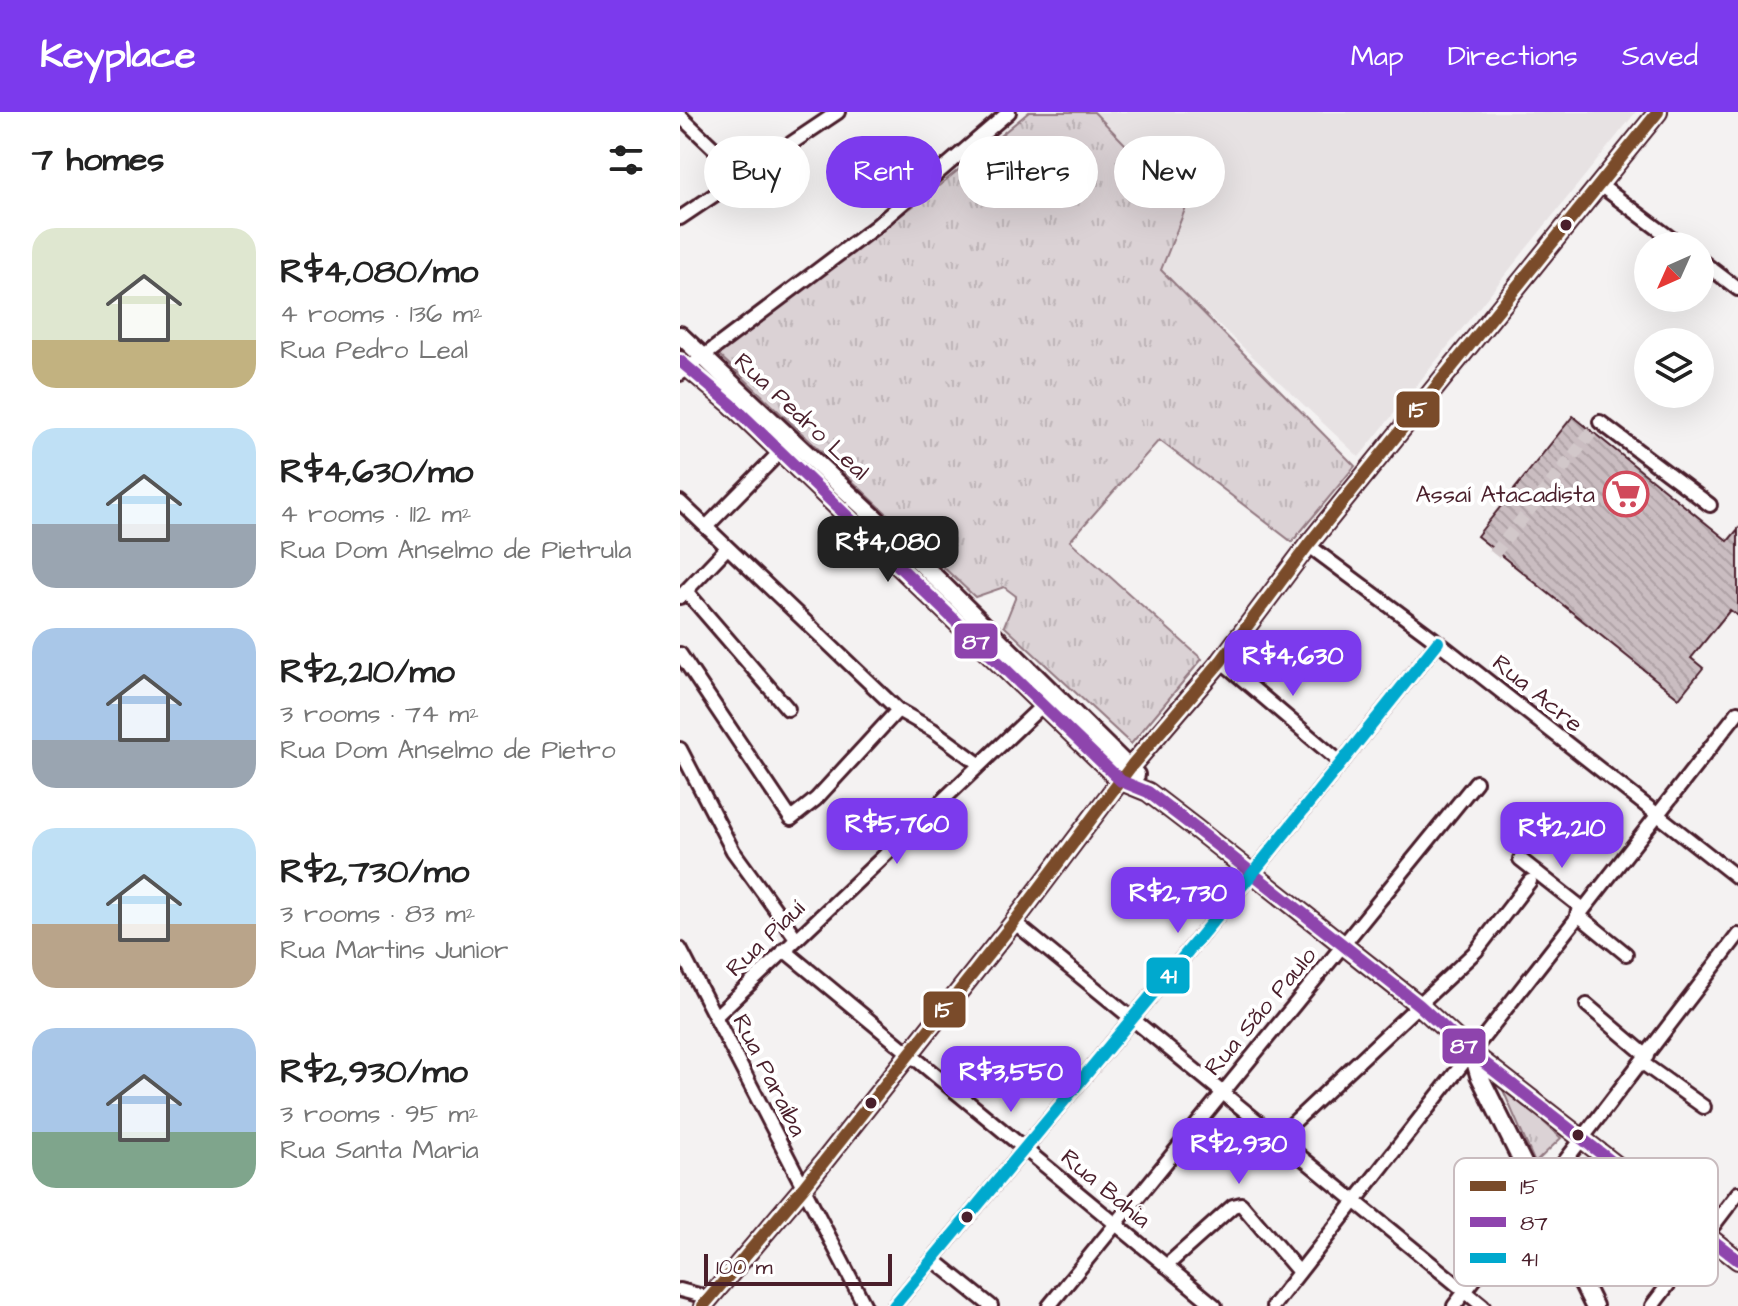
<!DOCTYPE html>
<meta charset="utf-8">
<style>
body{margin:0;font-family:"Architects Daughter",sans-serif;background:#f6f6f6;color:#222;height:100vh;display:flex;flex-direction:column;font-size:30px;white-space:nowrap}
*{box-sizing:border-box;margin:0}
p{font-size:26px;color:#767676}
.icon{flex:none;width:44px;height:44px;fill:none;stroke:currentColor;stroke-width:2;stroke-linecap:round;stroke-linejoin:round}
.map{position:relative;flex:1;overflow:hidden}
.sheet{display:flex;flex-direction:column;background:#fff;width:680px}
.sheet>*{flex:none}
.banner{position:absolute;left:24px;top:24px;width:760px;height:72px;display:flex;gap:16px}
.needle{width:52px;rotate:225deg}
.controls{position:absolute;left:954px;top:120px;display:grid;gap:16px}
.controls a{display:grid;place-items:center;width:80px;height:80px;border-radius:50%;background:#fff;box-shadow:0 8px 32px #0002;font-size:40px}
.scale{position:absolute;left:24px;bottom:20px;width:188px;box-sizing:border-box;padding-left:8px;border:4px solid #4a1f2b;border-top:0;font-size:22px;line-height:28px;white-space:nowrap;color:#4a1f2b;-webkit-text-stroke:6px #fff;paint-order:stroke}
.price{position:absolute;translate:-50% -68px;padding:0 18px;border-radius:16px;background:#7c3aed;color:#fff;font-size:26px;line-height:52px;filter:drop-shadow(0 2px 4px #0008)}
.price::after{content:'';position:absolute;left:50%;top:48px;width:24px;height:18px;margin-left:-12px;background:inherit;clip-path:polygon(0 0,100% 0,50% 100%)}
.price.on{background:#222;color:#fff}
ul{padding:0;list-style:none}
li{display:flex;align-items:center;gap:24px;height:200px;padding:0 32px}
li span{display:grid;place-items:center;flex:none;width:224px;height:160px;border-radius:24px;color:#555}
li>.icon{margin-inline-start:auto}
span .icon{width:96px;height:96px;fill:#fffc;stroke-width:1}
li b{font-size:34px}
h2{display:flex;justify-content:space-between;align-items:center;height:96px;padding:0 32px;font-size:34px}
.pill{padding:0 28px;border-radius:36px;background:#fff;box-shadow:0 8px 32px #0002;font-size:28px;line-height:72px}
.pill.on{background:#7c3aed;color:#fff}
header{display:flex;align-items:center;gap:48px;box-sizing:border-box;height:112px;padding:0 40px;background:#7c3aed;color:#fff}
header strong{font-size:38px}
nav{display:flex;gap:44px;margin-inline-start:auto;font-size:28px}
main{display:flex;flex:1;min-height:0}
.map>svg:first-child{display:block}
</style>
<header>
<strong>Keyplace</strong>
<nav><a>Map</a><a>Directions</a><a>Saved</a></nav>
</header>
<main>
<section class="sheet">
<h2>7 homes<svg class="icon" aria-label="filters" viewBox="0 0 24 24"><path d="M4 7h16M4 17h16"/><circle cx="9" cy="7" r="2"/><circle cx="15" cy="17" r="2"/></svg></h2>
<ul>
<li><span style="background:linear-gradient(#dfe7d0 70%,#c2b280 0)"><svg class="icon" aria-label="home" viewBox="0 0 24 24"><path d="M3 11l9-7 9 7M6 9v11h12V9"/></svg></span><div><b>R$4,080/mo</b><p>4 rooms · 136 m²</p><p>Rua Pedro Leal</p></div></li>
<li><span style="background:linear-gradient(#bfe0f5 60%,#9aa5b1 0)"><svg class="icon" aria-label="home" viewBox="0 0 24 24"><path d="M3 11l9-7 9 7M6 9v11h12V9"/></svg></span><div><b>R$4,630/mo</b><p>4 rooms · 112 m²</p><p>Rua Dom Anselmo de Pietrula</p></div></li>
<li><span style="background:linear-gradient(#a9c7e8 70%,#9aa5b1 0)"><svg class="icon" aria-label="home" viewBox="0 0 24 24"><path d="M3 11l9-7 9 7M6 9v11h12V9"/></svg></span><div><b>R$2,210/mo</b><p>3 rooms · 74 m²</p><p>Rua Dom Anselmo de Pietro</p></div></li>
<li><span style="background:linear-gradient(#bfe0f5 60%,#b9a48a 0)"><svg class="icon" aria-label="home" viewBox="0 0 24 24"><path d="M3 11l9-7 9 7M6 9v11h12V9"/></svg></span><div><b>R$2,730/mo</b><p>3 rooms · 83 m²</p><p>Rua Martins Junior</p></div></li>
<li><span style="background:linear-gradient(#a9c7e8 65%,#7fa58c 0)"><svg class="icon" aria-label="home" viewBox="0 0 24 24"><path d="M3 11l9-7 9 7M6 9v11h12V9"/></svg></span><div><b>R$2,930/mo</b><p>3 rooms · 95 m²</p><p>Rua Santa Maria</p></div></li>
</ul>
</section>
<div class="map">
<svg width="1058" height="1194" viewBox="0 0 1058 1194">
<defs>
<pattern id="grass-tufts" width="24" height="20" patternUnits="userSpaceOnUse" patternTransform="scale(2)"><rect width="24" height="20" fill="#dbd2d5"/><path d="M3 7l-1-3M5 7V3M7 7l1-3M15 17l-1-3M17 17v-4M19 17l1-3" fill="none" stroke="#bdb4b7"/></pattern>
<pattern id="building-back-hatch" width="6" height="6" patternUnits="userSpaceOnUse" patternTransform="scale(2)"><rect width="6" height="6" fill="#cabdc1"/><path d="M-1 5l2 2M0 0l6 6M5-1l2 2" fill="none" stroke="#afa2a6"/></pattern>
</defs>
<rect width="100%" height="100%" fill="#f4f2f2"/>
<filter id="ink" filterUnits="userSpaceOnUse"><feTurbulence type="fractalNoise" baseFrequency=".0125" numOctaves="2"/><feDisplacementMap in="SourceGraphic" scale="16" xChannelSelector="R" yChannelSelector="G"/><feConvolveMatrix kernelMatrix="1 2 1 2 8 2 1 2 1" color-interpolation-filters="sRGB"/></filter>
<g filter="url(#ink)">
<polygon fill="#e7e2e3" points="414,0 956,0 679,345 481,158 506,95"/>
<g fill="url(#grass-tufts)" stroke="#927880" stroke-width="2">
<polygon points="349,0 414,0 506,95 481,158 675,354 612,430 479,328 390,429 522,547 451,632 324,514 336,484 324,475 295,485 37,241 244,86"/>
<polygon points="819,969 881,1026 855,1051"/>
</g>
<polygon fill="url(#building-back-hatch)" stroke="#4a1f2b" stroke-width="2" points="893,304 1048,429 1058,417 1058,504 1050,498 1011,546 1023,556 999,586 797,424"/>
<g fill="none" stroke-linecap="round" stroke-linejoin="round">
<polyline stroke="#d2c8ca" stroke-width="12" stroke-dasharray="12 6" stroke-linecap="butt" points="814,442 920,310"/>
<g stroke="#4a1f2b" stroke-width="18">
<g id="minor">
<polyline points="0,4 62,63"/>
<polyline points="920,73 1001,134"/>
<polyline points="0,106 158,0"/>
<polyline points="1020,148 1058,177"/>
<polyline points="0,262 195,115 329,0"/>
<polyline points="920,310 1030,393"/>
<polyline points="0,390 218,598 253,618 299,652"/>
<polyline points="26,415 105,335"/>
<polyline points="628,433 758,530 1058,766"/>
<polyline points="6,479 108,597"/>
<polyline points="0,485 46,437"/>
<polyline points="0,542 111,707 136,687 218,598"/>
<polyline points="541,549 661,651"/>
<polyline points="0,637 53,739 116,826"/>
<polyline points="840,747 902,796"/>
<polyline points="897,802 946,842"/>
<polyline points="334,810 803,1194"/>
<polyline points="0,837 185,1194"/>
<polyline points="104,838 535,1194"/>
<polyline points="907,893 967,944"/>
<polyline points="36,904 367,589"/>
<polyline points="961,950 1024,995"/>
<polyline points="596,1027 796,839 850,769"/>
<polyline points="254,1148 311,1194"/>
<polyline points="486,1154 553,1094 561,1092 619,1160"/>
<polyline points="0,1178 30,1186"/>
<polyline points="214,1194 572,762 758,530"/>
<polyline points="369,1194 796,670"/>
<polyline points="593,1194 1058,600"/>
<polyline points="774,1194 1058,823"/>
<polyline points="972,1194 1058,1081"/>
</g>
</g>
<g stroke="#4a1f2b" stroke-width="22">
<g id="major">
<polyline points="0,223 193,404 456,663"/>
<polyline points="0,249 51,292 441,669 468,680 515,716 739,893 793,942 1058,1148"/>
<polyline points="793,942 799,963 914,1194"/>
<polyline points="23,1194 123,1076 334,810 452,653 541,549 628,433 978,0"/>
</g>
</g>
<use href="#minor" stroke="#fff" stroke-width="12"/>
<use href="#major" stroke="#fff" stroke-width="16"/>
<g stroke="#fff" stroke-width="18">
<polyline id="bus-1" points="23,1194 123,1076 334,810 452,653 541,549 628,433 978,0"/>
</g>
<g stroke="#fff" stroke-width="18">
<polyline id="bus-2" points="0,249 51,292 441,669 468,680 515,716 739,893 793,942 1058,1148"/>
</g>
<g stroke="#fff" stroke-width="18">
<polyline id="bus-3" points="214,1194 572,762 758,530"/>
</g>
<use href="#bus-1" stroke="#7a4b2a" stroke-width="12"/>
<use href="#bus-2" stroke="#8e44ad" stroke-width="12"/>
<use href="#bus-3" stroke="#00a9ce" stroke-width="12"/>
</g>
</g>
<defs>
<g id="supermarket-ring" transform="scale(2.3)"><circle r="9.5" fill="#fff" stroke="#d1495b" stroke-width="1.5"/><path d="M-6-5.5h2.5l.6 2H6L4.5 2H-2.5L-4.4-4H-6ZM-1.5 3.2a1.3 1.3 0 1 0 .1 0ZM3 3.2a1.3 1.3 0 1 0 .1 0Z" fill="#d1495b"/></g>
</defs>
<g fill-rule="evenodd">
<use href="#supermarket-ring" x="946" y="382"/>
</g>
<g fill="#4a1f2b" stroke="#fff" stroke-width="3">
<circle cx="886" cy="113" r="7"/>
<circle cx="191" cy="991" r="7"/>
<circle cx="898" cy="1023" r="7"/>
<circle cx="287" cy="1105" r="7"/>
</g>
<g text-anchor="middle" stroke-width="8" stroke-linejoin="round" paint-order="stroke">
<g font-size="24" fill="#4a1f2b" stroke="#fff">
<text transform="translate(122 304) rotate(43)" y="8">Rua Pedro Leal</text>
<text transform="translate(858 581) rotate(39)" y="8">Rua Acre</text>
<text transform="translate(85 826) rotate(-44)" y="8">Rua Piauí</text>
<text transform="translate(580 899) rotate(-50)" y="8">Rua São Paulo</text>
<text transform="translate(90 963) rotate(63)" y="8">Rua Paraíba</text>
<text transform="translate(426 1076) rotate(40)" y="8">Rua Bahia</text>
</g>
<g font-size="24" fill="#4a1f2b" stroke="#fff" text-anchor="end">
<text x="915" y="390">Assaí Atacadista</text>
</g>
</g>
<rect x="774" y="1046" width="264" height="128" rx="12" fill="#fff" stroke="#c9bcbf" stroke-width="2"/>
<rect x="790" y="1069" width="36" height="10" fill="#7a4b2a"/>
<rect x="790" y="1105" width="36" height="10" fill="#8e44ad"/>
<rect x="790" y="1141" width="36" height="10" fill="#00a9ce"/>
<g font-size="22" fill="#4a1f2b">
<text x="840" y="1082">15</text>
<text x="840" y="1118">87</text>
<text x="840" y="1154">41</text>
</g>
<g stroke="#fff" stroke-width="3">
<rect x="715" y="278" width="46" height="39" rx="8" fill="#7a4b2a"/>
<rect x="273" y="510" width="46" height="38" rx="8" fill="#8e44ad"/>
<rect x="465" y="844" width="46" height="39" rx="8" fill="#00a9ce"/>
<rect x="242" y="878" width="45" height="39" rx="8" fill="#7a4b2a"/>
<rect x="761" y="915" width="46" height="38" rx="8" fill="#8e44ad"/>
</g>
<g font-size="22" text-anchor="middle" font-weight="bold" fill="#fff">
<text x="738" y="305">15</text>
<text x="296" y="537">87</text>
<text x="488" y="871">41</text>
<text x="264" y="905">15</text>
<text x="784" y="941">87</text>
</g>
</svg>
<div class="controls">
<a><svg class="needle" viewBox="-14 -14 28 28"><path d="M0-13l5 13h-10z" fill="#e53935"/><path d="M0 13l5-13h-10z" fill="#767676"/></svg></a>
<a><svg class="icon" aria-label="layers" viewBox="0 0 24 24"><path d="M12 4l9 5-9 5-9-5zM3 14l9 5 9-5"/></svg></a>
</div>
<div class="scale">100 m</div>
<b class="price on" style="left:208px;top:472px">R$4,080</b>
<b class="price" style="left:613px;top:586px">R$4,630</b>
<b class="price" style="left:217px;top:754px">R$5,760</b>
<b class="price" style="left:882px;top:758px">R$2,210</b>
<b class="price" style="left:498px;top:823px">R$2,730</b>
<b class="price" style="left:331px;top:1002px">R$3,550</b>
<b class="price" style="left:559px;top:1074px">R$2,930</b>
<div class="banner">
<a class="pill">Buy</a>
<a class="pill on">Rent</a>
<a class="pill">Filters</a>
<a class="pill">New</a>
</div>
</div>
</main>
